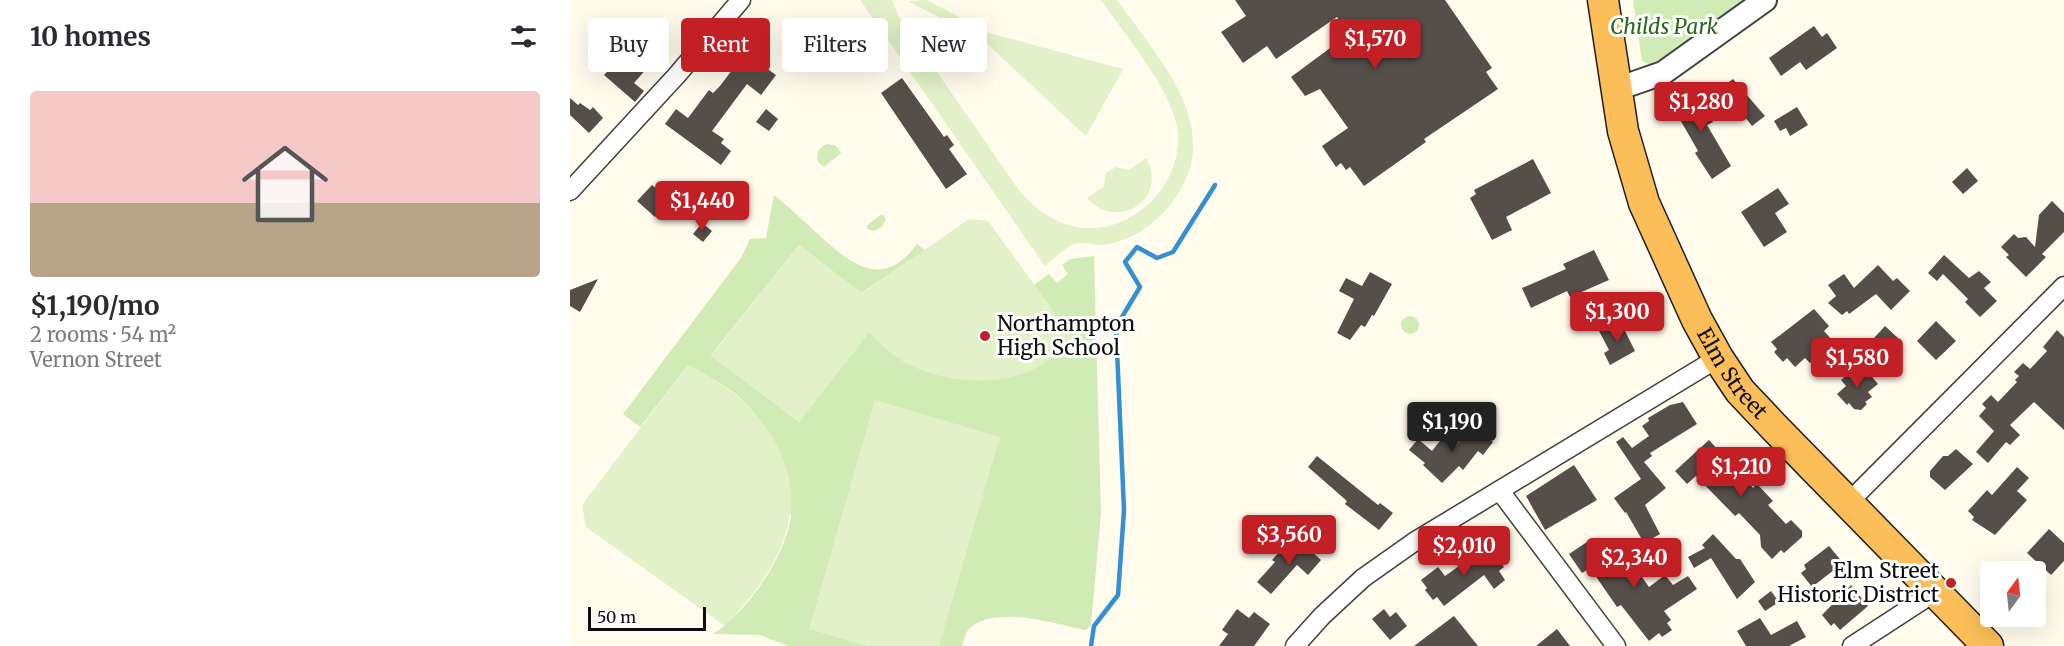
<!DOCTYPE html>
<meta charset="utf-8">
<style>
body{margin:0;font-family:Merriweather,serif;background:#f2f2f3;color:#2b2b33;height:100vh;display:flex;flex-direction:column;font-size:22px;white-space:nowrap}
*{box-sizing:border-box;margin:0}
p{font-size:20px;color:#7c7c81}
.icon{flex:none;width:33px;height:33px;fill:none;stroke:currentColor;stroke-width:2;stroke-linecap:round;stroke-linejoin:round}
.map{position:relative;flex:1;overflow:hidden}
.panel{display:flex;flex-direction:column;background:#fff;width:570px}
.panel>*{flex:none}
.top-card{position:absolute;left:18px;top:18px;width:570px;height:54px;display:flex;gap:12px}
.needle{width:39px;rotate:15deg}
.buttons{position:absolute;left:1410px;top:561px;display:grid;gap:12px}
.buttons a{display:grid;place-items:center;width:66px;height:66px;border-radius:6px;background:#fff;box-shadow:0 6px 24px #0002;font-size:30px}
.scale{position:absolute;left:18px;bottom:15px;width:118px;box-sizing:border-box;padding-left:6px;border:3px solid #0d0d0d;border-top:0;font-size:16px;line-height:21px;white-space:nowrap;color:#0d0d0d;-webkit-text-stroke:4px #fff;paint-order:stroke}
.price{position:absolute;translate:-50% -51px;padding:0 14px;border-radius:6px;background:#c22025;color:#fff;font-size:20px;line-height:39px;filter:drop-shadow(0 2px 3px #0008)}
.price::after{content:'';position:absolute;left:50%;top:36px;width:18px;height:14px;margin-left:-9px;background:inherit;clip-path:polygon(0 0,100% 0,50% 100%)}
.price.on{background:#222;color:#fff}
ul{padding:0;list-style:none}
li{display:grid;align-content:center;gap:12px;height:318px;padding:0 30px}
li span{display:grid;place-items:center;height:186px;border-radius:6px;color:#555}
li>.icon{margin-inline-start:auto}
span .icon{width:108px;height:108px;fill:#fffc;stroke-width:1}
li b{font-size:26px}
h2{display:flex;justify-content:space-between;align-items:center;height:72px;padding:0 30px;font-size:26px}
.chip{padding:0 21px;border-radius:6px;background:#fff;box-shadow:0 6px 24px #0002;font-size:21px;line-height:54px}
.chip.on{background:#c22025;color:#fff}
main{display:flex;flex:1;min-height:0}
.map>svg:first-child{display:block}
</style>
<main>
<section class="panel">
<h2>10 homes<svg class="icon" aria-label="filters" viewBox="0 0 24 24"><path d="M4 7h16M4 17h16"/><circle cx="9" cy="7" r="2"/><circle cx="15" cy="17" r="2"/></svg></h2>
<ul>
<li><span style="background:linear-gradient(#f6c9c9 60%,#b9a48a 0)"><svg class="icon" aria-label="home" viewBox="0 0 24 24"><path d="M3 11l9-7 9 7M6 9v11h12V9"/></svg></span><div><b>$1,190/mo</b><p>2 rooms · 54 m²</p><p>Vernon Street</p></div></li>
</ul>
</section>
<div class="map">
<svg width="1494" height="646" viewBox="0 0 1494 646">
<rect width="100%" height="100%" fill="#fffced"/>
<g fill="#d0ebb5">
<polygon points="1063,0 1176,0 1083,66 1072,61"/>
<path d="M258,144l8,2 5,7 -17,14 -6,-5c-2,-9 1,-16 10,-18z"/>
<path d="M204,195c16,13 31,27 46,41 32,29 63,54 97,8l8,6 -64,43 -62,-48 -88,110 88,67 68,-90 208,9 -41,-56 15,-11 8,9 11,-9 -6,-9 8,-6 24,-3 7,257 -10,112 -5,5c-32,-6 -91,-26 -117,-1 -4,4 -5,12 -7,17h-174l-28,-11 -47,-1c34,-21 72,-77 78,-117 1,-7 -34,-97 -40,-107 -9,-17 -46,-35 -63,-45l-48,62 -17,-13 118,-156 9,-19 16,-1z"/>
<polygon points="312,214 316,219 312,227 304,231 297,229 297,225"/>
<circle cx="840" cy="325" r="9"/>
</g>
<g fill="#e2f1c7">
<path d="M290,0h32l7,17 119,172c14,16 27,28 47,35 57,20 117,-33 113,-91 -3,-40 -54,-99 -77,-133h16c40,57 108,126 59,197 -13,18 -28,32 -48,41 -8,3 -18,7 -27,7 -8,0 -19,-4 -27,-1 -10,4 -20,15 -29,22z"/>
<polygon points="357,0 419,33 553,69 516,136 414,41 338,1"/>
<path d="M576,158c23,40 -28,75 -59,40l17,-12 2,-13 10,-6 13,3z"/>
<path d="M399,219l19,2 87,120c-18,13 -36,29 -59,35 -33,10 -86,3 -115,-16 -12,-8 -22,-18 -32,-27l-70,89 -88,-66 88,-111 63,48z"/>
<path d="M118,365c21,12 46,25 63,44 71,78 38,150 -26,217l-139,-99 -4,-22z"/>
<polygon points="305,400 430,437 369,646 297,646 239,629"/>
</g>
<g fill="none" stroke-linecap="round" stroke-linejoin="round">
<polyline stroke="#3490d2" stroke-width="4.5" points="521,646 524,626 548,595 554,510 546,327 570,287 555,262 567,247 587,258 603,252 645,185"/>
</g>
<g fill="#564e49">
<polygon points="665,0 875,0 922,68 916,72 928,89 854,139 856,142 794,186 780,167 776,170 771,163 766,167 752,146 778,128 750,89 735,96 721,77 779,34 767,17 706,59 697,46 673,63 651,32 676,16"/>
<polygon points="64,26 78,36 85,26 99,37 91,47 94,49 64,83 74,91 65,102 34,75 65,42 56,36"/>
<polygon points="1244,26 1252,37 1257,33 1267,48 1236,70 1230,62 1211,76 1199,58"/>
<polygon points="175,53 206,75 191,95 177,84 142,131 154,139 151,143 161,151 151,165 95,124 106,109 118,118 139,90 143,93 150,86"/>
<polygon points="332,78 374,137 377,135 384,145 379,149 397,174 376,189 311,93"/>
<polygon points="1163,79 1195,116 1182,126 1164,103 1160,106 1148,90"/>
<polygon points="1123,89 1143,122 1137,125 1161,166 1142,179 1125,153 1128,151 1100,102"/>
<polygon points="0,98 8,105 10,103 20,110 23,107 33,118 19,133 0,115"/>
<polygon points="1227,107 1238,125 1220,136 1216,128 1210,131 1204,121"/>
<polygon points="196,109 208,119 199,131 186,122"/>
<polygon points="963,159 981,193 936,217 942,230 922,240 900,198 906,194 904,190"/>
<polygon points="1397,168 1408,181 1393,194 1382,182"/>
<polygon points="82,185 100,200 85,217 67,201"/>
<polygon points="1208,188 1219,204 1205,213 1217,232 1194,247 1171,212"/>
<polygon points="1482,201 1494,213 1494,232 1472,254 1476,257 1456,277 1436,257 1439,255 1431,247 1444,234 1448,238 1456,237 1465,247 1469,215"/>
<polygon points="132,223 142,231 133,242 123,234"/>
<polygon points="1024,250 1039,280 1000,297 997,291 961,308 952,288 996,269 993,264"/>
<polygon points="1374,255 1399,278 1409,271 1421,282 1414,288 1427,301 1410,317 1395,302 1398,299 1373,274 1367,281 1358,273"/>
<polygon points="1308,265 1323,281 1327,278 1340,291 1321,310 1306,294 1279,314 1277,311 1272,315 1258,303 1266,296 1258,285 1274,274 1284,288"/>
<polygon points="800,272 822,284 804,316 802,315 795,327 791,325 780,340 767,333 784,299 769,291 776,278 792,286"/>
<polygon points="28,279 10,312 0,306 0,290"/>
<polygon points="1244,309 1259,326 1254,331 1261,339 1251,347 1254,351 1240,363 1235,358 1225,367 1217,358 1213,362 1204,352 1207,349 1201,342"/>
<polygon points="1366,321 1386,341 1366,360 1347,341"/>
<polygon points="1051,323 1065,351 1040,365 1034,353 1039,350 1029,331"/>
<polygon points="1315,326 1329,339 1316,354 1304,343 1304,338"/>
<polygon points="1487,330 1494,337 1494,430 1464,402 1440,425 1450,435 1440,445 1436,442 1418,463 1406,452 1424,431 1409,416 1416,408 1412,404 1421,395 1428,402 1447,382 1445,380 1449,376 1444,372 1453,363 1460,369 1477,351 1473,347"/>
<polygon points="1293,366 1308,384 1298,392 1302,397 1295,402 1297,404 1291,410 1284,409 1279,403 1277,405 1267,394 1276,386 1271,380 1280,372 1283,375"/>
<polygon points="1113,402 1127,424 1080,453 1082,456 1074,462 1096,488 1075,505 1090,534 1074,543 1056,512 1055,513 1044,498 1071,479 1046,442 1053,437 1062,448 1079,436 1072,426 1079,421 1078,418 1100,405"/>
<polygon points="902,425 923,442 913,455 908,451 893,470 889,466 872,483 853,465 855,463 839,450 848,439 862,451 873,437 885,447"/>
<polygon points="1139,440 1183,488 1187,484 1203,501 1198,505 1216,524 1221,520 1232,531 1232,537 1214,553 1211,550 1202,559 1191,547 1190,535 1169,513 1165,516 1126,476 1117,484 1105,471"/>
<polygon points="1386,449 1403,464 1375,490 1360,477 1360,471 1373,456 1378,456"/>
<polygon points="747,456 808,505 810,503 823,513 809,530 775,504 777,501 738,467"/>
<polygon points="1004,465 1027,500 975,530 956,496"/>
<polygon points="1447,467 1459,478 1447,491 1457,500 1425,535 1402,520 1404,517 1398,511 1417,490 1422,495"/>
<polygon points="1479,529 1494,543 1494,561 1481,575 1457,553"/>
<polygon points="1143,534 1166,559 1170,559 1185,582 1167,599 1141,558 1124,568 1118,557 1135,548 1132,545"/>
<polygon points="1023,538 1044,568 1058,557 1079,587 1095,575 1103,585 1118,576 1127,589 1094,611 1101,620 1097,623 1102,630 1092,637 1089,633 1079,641 1051,605 1047,607 1020,568 1012,573 999,554"/>
<polygon points="729,540 751,560 738,575 727,565 701,594 687,582 705,562 702,560 713,548 717,552"/>
<polygon points="1259,546 1273,563 1242,587 1231,573 1236,569 1234,565"/>
<polygon points="920,547 934,567 929,571 935,580 924,589 914,575 874,606 867,597 863,600 855,590 857,588 851,580 868,567 875,576 913,549 915,551"/>
<polygon points="1281,585 1298,606 1270,630 1264,623 1261,626 1252,615"/>
<polygon points="1201,591 1209,602 1195,611 1188,601"/>
<polygon points="667,609 679,618 684,612 700,624 684,646 649,646 658,634 652,630"/>
<polygon points="814,609 820,617 826,612 837,626 820,640 802,619"/>
<polygon points="884,616 908,646 844,646"/>
<polygon points="1190,618 1201,635 1227,621 1236,637 1219,646 1176,646 1167,631"/>
<polygon points="987,629 1000,646 966,646"/>
</g>
<g fill="none" stroke-linecap="round" stroke-linejoin="round">
<g stroke="#404040" stroke-width="21">
<g id="minor">
<polyline points="0,191 107,75 171,0"/>
<polyline points="930,491 1046,646"/>
<polyline points="1278,503 1494,286"/>
<polyline points="725,646 752,616 793,578 844,542 1148,358"/>
<polyline points="1282,646 1365,592"/>
</g>
</g>
<g stroke="#404040" stroke-width="26">
<polyline id="tertiary" points="1047,89 1093,73 1195,0"/>
</g>
<g stroke="#1e1e1e" stroke-width="33">
<g id="trunk">
<path id="s1" d="M1033,0l20,131 21,72 53,117 21,38 22,33 33,35 215,220"/>
</g>
</g>
<use href="#minor" stroke="#fff" stroke-width="18"/>
<use href="#tertiary" stroke="#fff" stroke-width="22"/>
<use href="#trunk" stroke="#fbbe58" stroke-width="30"/>
</g>
<g fill="#c22025" stroke="#fff" stroke-width="2">
<circle cx="415" cy="336" r="6"/>
<circle cx="1381" cy="583" r="6"/>
</g>
<g text-anchor="middle" stroke-width="6" stroke-linejoin="round" paint-order="stroke">
<g font-size="21" font-style="italic" fill="#29671b" stroke="#fff">
<text x="1094" y="34">Childs Park</text>
</g>
<g font-size="21" fill="#0d0d0d" stroke="#fff" text-anchor="start">
<text x="427" y="331">Northampton<tspan x="427" dy="24">High School</tspan></text>
<text x="1369" y="578" text-anchor="end">Elm Street<tspan x="1369" dy="24">Historic District</tspan></text>
</g>
<g font-size="21" fill="#0d0d0d" stroke="#fff">
<text dy="7" stroke="none"><textPath href="#s1" startOffset="400">Elm Street</textPath></text>
</g>
</g>
</svg>
<div class="buttons">
<a><svg class="needle" viewBox="-14 -14 28 28"><path d="M0-13l5 13h-10z" fill="#e53935"/><path d="M0 13l5-13h-10z" fill="#7c7c81"/></svg></a>
</div>
<div class="scale">50 m</div>
<b class="price" style="left:805px;top:70px">$1,570</b>
<b class="price" style="left:1131px;top:133px">$1,280</b>
<b class="price" style="left:132px;top:232px">$1,440</b>
<b class="price" style="left:1047px;top:343px">$1,300</b>
<b class="price" style="left:1287px;top:389px">$1,580</b>
<b class="price on" style="left:882px;top:453px">$1,190</b>
<b class="price" style="left:1171px;top:498px">$1,210</b>
<b class="price" style="left:719px;top:566px">$3,560</b>
<b class="price" style="left:894px;top:577px">$2,010</b>
<b class="price" style="left:1064px;top:589px">$2,340</b>
<div class="top-card">
<a class="chip">Buy</a>
<a class="chip on">Rent</a>
<a class="chip">Filters</a>
<a class="chip">New</a>
</div>
</div>
</main>
